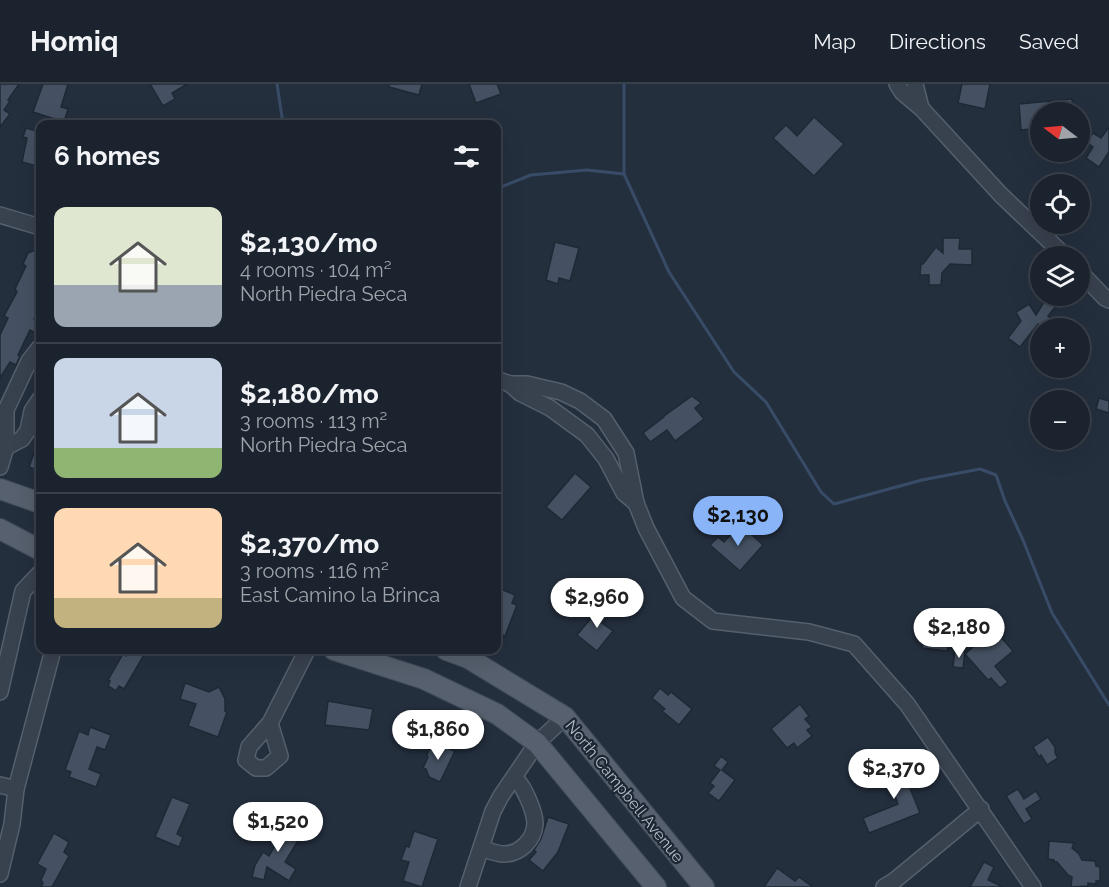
<!DOCTYPE html>
<meta charset="utf-8">
<style>
body{margin:0;font-family:Raleway,sans-serif;background:#242b36;color:#f1f3f6;height:100vh;display:flex;flex-direction:column;font-size:22px;white-space:nowrap}
*{box-sizing:border-box;margin:0}
p{font-size:20px;color:#a0a4aa}
.icon{flex:none;width:33px;height:33px;fill:none;stroke:currentColor;stroke-width:2;stroke-linecap:round;stroke-linejoin:round}
.map{position:relative;flex:1;overflow:hidden}
.sheet{position:absolute;left:36px;top:36px;width:465px;height:534px;display:flex;flex-direction:column;background:#1b232e;border-radius:12px;box-shadow:0 6px 24px #0002,0 0 0 2px #39404a}
.sheet>*{flex:none}
.needle{width:39px;rotate:286deg}
.buttons{position:absolute;left:1030px;top:18px;display:grid;gap:12px}
.buttons a{display:grid;place-items:center;width:60px;height:60px;border-radius:50%;background:#1b232e;box-shadow:0 6px 24px #0002,0 0 0 2px #39404a;font-size:30px}
.price{position:absolute;translate:-50% -51px;padding:0 14px;border-radius:21px;background:#fff;color:#222;font-size:20px;line-height:39px;filter:drop-shadow(0 2px 3px #0008)}
.price::after{content:'';position:absolute;left:50%;top:36px;width:18px;height:14px;margin-left:-9px;background:inherit;clip-path:polygon(0 0,100% 0,50% 100%)}
.price.on{background:#8ab4f8;color:#111}
ul{padding:0;list-style:none}
li{display:flex;align-items:center;gap:18px;height:150px;padding:0 18px}
li+li{border-top:2px solid #39404a}
li span{display:grid;place-items:center;flex:none;width:168px;height:120px;border-radius:12px;color:#555}
li>.icon{margin-inline-start:auto}
span .icon{width:72px;height:72px;fill:#fffc;stroke-width:1}
li b{font-size:26px}
h2{display:flex;justify-content:space-between;align-items:center;height:72px;padding:0 18px;font-size:26px}
header{display:flex;align-items:center;gap:36px;box-sizing:border-box;height:84px;padding:0 30px;background:#1b232e;border-bottom:2px solid #39404a}
header strong{font-size:28px}
nav{display:flex;gap:33px;margin-inline-start:auto;font-size:21px}
.map>svg:first-child{display:block}
</style>
<header>
<strong>Homiq</strong>
<nav><a>Map</a><a>Directions</a><a>Saved</a></nav>
</header>
<div class="map">
<svg width="1109" height="803" viewBox="0 0 1109 803">
<rect width="100%" height="100%" fill="#242f3e"/>
<g fill="none" stroke-linecap="round" stroke-linejoin="round">
<g stroke="#394c67" stroke-width="3">
<polyline points="277,0 282,33 286,40"/>
<polyline points="624,90 624,0"/>
<polyline points="496,105 531,91 587,86 624,90 669,188 734,288 766,318 821,408 834,420 922,396 980,385 996,391 1005,417 1023,456 1052,529 1109,621"/>
</g>
</g>
<g fill="#455162" stroke="#1f2835" stroke-width="1.5">
<polygon points="0,0 19,0 8,16 10,17 4,26 10,30 0,43"/>
<polygon points="43,0 68,0 61,23 68,25 64,38 33,28"/>
<polygon points="150,0 187,0 172,9 175,15 163,22"/>
<polygon points="389,0 422,0 419,11 389,3"/>
<polygon points="469,0 497,0 501,10 476,19"/>
<polygon points="962,0 990,0 985,25 958,19"/>
<polygon points="1072,15 1073,28 1041,28 1041,44 1021,46 1019,20"/>
<polygon points="814,33 844,60 814,92 773,54 786,41 797,52"/>
<polygon points="1109,43 1109,68 1099,83 1086,74 1093,63 1086,58 1093,49 1101,54"/>
<polygon points="26,44 40,48 40,83 22,78 27,54 23,53"/>
<polygon points="943,154 960,154 959,165 972,165 972,181 950,180 942,189 941,201 929,201 929,191 920,191 921,180 923,180 936,163 943,169"/>
<polygon points="555,158 579,164 570,197 559,194 558,200 546,196"/>
<polygon points="40,164 40,213 36,221 40,223 34,235 40,238 40,240 36,249 30,246 18,271 20,272 16,281 10,278 0,294 0,251 8,234 4,232 17,208 15,205 26,182 23,180 28,169"/>
<polygon points="1044,218 1056,222 1048,232 1065,244 1044,244 1038,240 1020,263 1008,254 1021,237 1016,228 1029,220 1036,231"/>
<polygon points="692,312 701,319 695,324 704,335 675,357 667,346 650,358 643,349 664,333 664,332"/>
<polygon points="1099,314 1109,317 1109,329 1096,325"/>
<polygon points="39,355 40,355 40,387 29,383"/>
<polygon points="575,389 591,403 562,436 546,423"/>
<polygon points="740,440 763,461 740,487 710,461 718,453 724,458"/>
<polygon points="501,505 515,511 512,519 517,521 505,552 496,548 496,517"/>
<polygon points="603,520 612,527 602,539 613,547 597,567 577,551"/>
<polygon points="924,550 950,555 947,567 922,564"/>
<polygon points="999,551 1013,567 995,582 1008,598 1000,604 991,594 988,596 965,570 980,557 985,563"/>
<polygon points="130,566 147,566 124,605 119,602 116,607 108,602 110,597 108,596 123,570 126,572"/>
<polygon points="955,566 965,568 963,584 953,583"/>
<polygon points="185,599 209,608 219,603 225,615 225,627 227,628 218,653 188,642 196,620 180,615"/>
<polygon points="660,604 668,611 671,608 692,625 679,641 662,627 665,625 652,614"/>
<polygon points="328,617 373,625 369,646 325,641"/>
<polygon points="800,620 809,632 805,635 812,643 807,646 812,652 797,664 794,659 787,664 771,645"/>
<polygon points="90,643 111,651 105,666 97,663 89,685 101,690 96,703 69,693 71,688 65,686 79,647 88,651"/>
<polygon points="1048,653 1055,663 1055,669 1058,674 1047,681 1041,671 1039,673 1033,663"/>
<polygon points="432,658 455,667 440,698 429,693 426,685 423,684 428,673 427,671"/>
<polygon points="721,672 728,678 722,686 735,696 719,717 708,709 714,702 710,699 720,686 714,682"/>
<polygon points="899,677 920,729 869,749 863,734 898,720 889,696 881,699 876,686"/>
<polygon points="1018,705 1024,715 1036,707 1041,715 1026,725 1032,735 1024,740 1006,712"/>
<polygon points="172,713 190,720 177,750 183,753 179,763 155,753"/>
<polygon points="548,733 569,740 558,768 543,787 529,776 536,768 534,766 541,755"/>
<polygon points="277,737 301,752 285,778 296,785 289,797 267,783 264,796 252,793 255,781 263,768 269,772 277,758 267,752"/>
<polygon points="414,747 438,755 422,803 403,797 409,778 401,776 406,762 409,763"/>
<polygon points="54,749 69,758 64,768 69,772 52,803 41,803 43,799 41,796 46,785 37,780"/>
<polygon points="1049,757 1074,759 1072,764 1079,770 1082,776 1095,777 1096,782 1100,783 1100,797 1096,797 1096,800 1088,799 1088,802 1071,803 1072,793 1068,791 1057,778 1054,778 1054,776 1048,775"/>
<polygon points="984,778 994,783 988,796 1003,803 970,803"/>
<polygon points="777,784 795,797 799,793 813,803 764,803"/>
</g>
<g fill="none" stroke-linecap="round" stroke-linejoin="round">
<g stroke="#565f6c" stroke-width="18">
<g id="minor">
<polyline points="897,0 902,8 921,24 1001,111 1065,172"/>
<polyline points="915,0 921,24"/>
<polyline points="0,131 40,143"/>
<polyline points="1080,188 1105,214 1109,216"/>
<polyline points="496,295 510,300 527,300 561,308 580,317 604,335 626,369 636,419 646,444 683,514 713,537 809,548 854,560 907,620 1033,803"/>
<polyline points="510,300 520,309 550,324 587,351 606,375 624,409 636,419"/>
<polyline points="6,363 22,355 28,346 32,327 40,315"/>
<polyline points="0,383 6,363 6,326 29,277 40,263"/>
<polyline points="0,608 23,507 40,489"/>
<polyline points="270,639 280,672 266,684 256,684 246,676 249,663 270,639 307,566"/>
<polyline points="0,701 16,705"/>
<path d="M481,764c7,2 15,6 23,6 16,0 30,-14 31,-30 0,-8 -3,-16 -6,-23 -4,-9 -7,-17 -15,-23"/>
<polyline points="0,790 12,740 16,705 53,566"/>
<polyline points="468,803 493,727 501,712 537,659 565,633"/>
<polyline points="884,803 894,797 981,725"/>
</g>
</g>
<g stroke="#414a57" stroke-width="22">
<g id="major">
<polyline points="0,405 40,419"/>
<polyline points="0,445 40,466"/>
<polyline points="334,566 424,595 497,630 537,659 656,803"/>
<polyline points="446,566 468,574 565,633 704,803"/>
</g>
</g>
<use href="#minor" stroke="#38414e" stroke-width="15"/>
<use href="#major" stroke="#56606e" stroke-width="20"/>
</g>
<g text-anchor="middle" stroke-width="4.5" stroke-linejoin="round" paint-order="stroke">
<g font-size="16" fill="#b4bcc9" stroke="#1d2633">
<text transform="translate(625 707) rotate(51)" y="6">North Campbell Avenue</text>
</g>
</g>
</svg>
<div class="buttons">
<a><svg class="needle" viewBox="-14 -14 28 28"><path d="M0-13l5 13h-10z" fill="#e53935"/><path d="M0 13l5-13h-10z" fill="#a0a4aa"/></svg></a>
<a><svg class="icon" aria-label="locate" viewBox="0 0 24 24"><circle cx="12" cy="12" r="6"/><path d="M12 2v4M12 18v4M2 12h4M18 12h4"/></svg></a>
<a><svg class="icon" aria-label="layers" viewBox="0 0 24 24"><path d="M12 4l9 5-9 5-9-5zM3 14l9 5 9-5"/></svg></a>
<a>+</a>
<a>−</a>
</div>
<b class="price on" style="left:738px;top:463px">$2,130</b>
<b class="price" style="left:597px;top:545px">$2,960</b>
<b class="price" style="left:959px;top:575px">$2,180</b>
<b class="price" style="left:438px;top:677px">$1,860</b>
<b class="price" style="left:894px;top:716px">$2,370</b>
<b class="price" style="left:278px;top:769px">$1,520</b>
<section class="sheet">
<h2>6 homes<svg class="icon" aria-label="filters" viewBox="0 0 24 24"><path d="M4 7h16M4 17h16"/><circle cx="9" cy="7" r="2"/><circle cx="15" cy="17" r="2"/></svg></h2>
<ul>
<li><span style="background:linear-gradient(#dfe7d0 65%,#9aa5b1 0)"><svg class="icon" aria-label="home" viewBox="0 0 24 24"><path d="M3 11l9-7 9 7M6 9v11h12V9"/></svg></span><div><b>$2,130/mo</b><p>4 rooms · 104 m²</p><p>North Piedra Seca</p></div></li>
<li><span style="background:linear-gradient(#c9d6e8 75%,#8fb573 0)"><svg class="icon" aria-label="home" viewBox="0 0 24 24"><path d="M3 11l9-7 9 7M6 9v11h12V9"/></svg></span><div><b>$2,180/mo</b><p>3 rooms · 113 m²</p><p>North Piedra Seca</p></div></li>
<li><span style="background:linear-gradient(#ffd9b3 75%,#c2b280 0)"><svg class="icon" aria-label="home" viewBox="0 0 24 24"><path d="M3 11l9-7 9 7M6 9v11h12V9"/></svg></span><div><b>$2,370/mo</b><p>3 rooms · 116 m²</p><p>East Camino la Brinca</p></div></li>
</ul>
</section>
</div>
